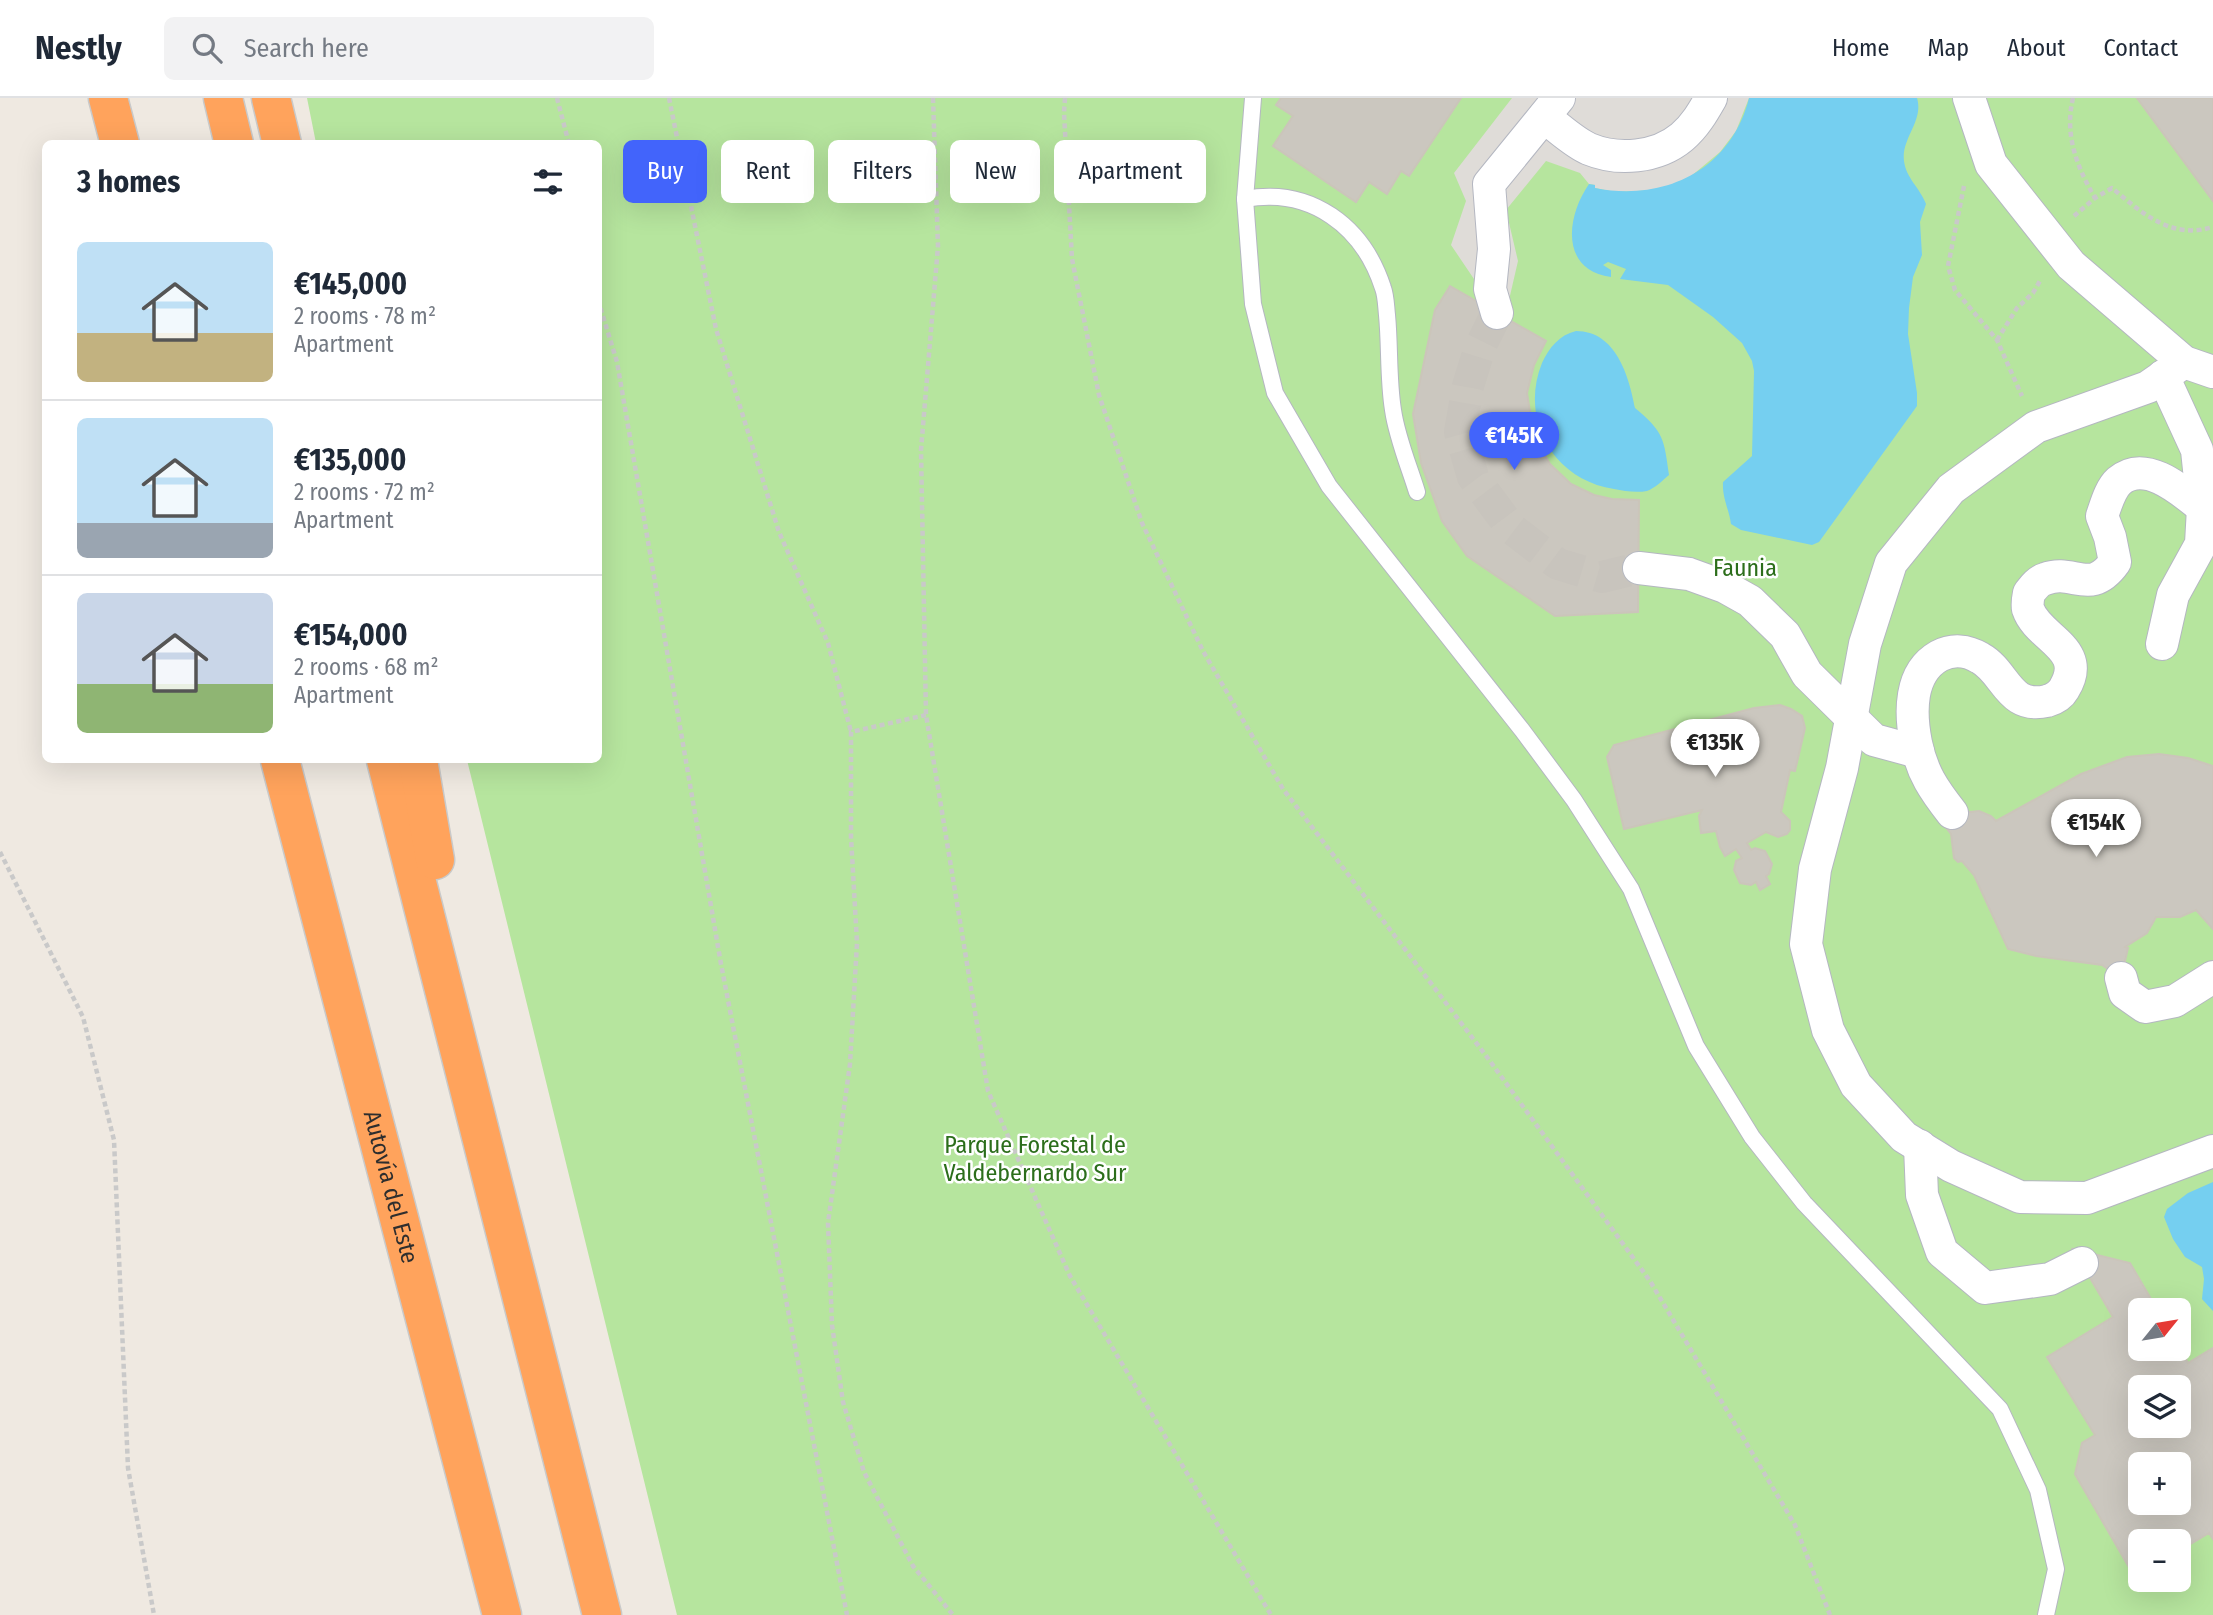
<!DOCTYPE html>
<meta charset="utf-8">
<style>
body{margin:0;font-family:"Fira Sans Condensed",sans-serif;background:#f2f2f3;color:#1f2937;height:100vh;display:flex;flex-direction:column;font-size:26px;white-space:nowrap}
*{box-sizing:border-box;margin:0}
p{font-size:23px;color:#747a83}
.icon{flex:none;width:38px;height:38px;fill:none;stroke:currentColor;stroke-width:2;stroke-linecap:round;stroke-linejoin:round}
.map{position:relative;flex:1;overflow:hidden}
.drawer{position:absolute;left:42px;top:42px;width:560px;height:623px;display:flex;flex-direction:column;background:#fff;border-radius:10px;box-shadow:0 7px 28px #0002}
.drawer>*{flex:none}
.guide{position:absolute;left:623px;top:42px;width:665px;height:63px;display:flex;gap:14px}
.needle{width:46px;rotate:60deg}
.buttons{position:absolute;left:2128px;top:1200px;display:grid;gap:14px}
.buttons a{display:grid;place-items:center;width:63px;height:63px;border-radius:10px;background:#fff;box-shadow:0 7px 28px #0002;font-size:35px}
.price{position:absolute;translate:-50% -60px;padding:0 16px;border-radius:24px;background:#fff;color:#222;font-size:23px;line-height:46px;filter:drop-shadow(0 2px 4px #0008)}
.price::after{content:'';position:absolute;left:50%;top:42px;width:21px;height:16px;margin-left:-10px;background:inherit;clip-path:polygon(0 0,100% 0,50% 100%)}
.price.on{background:#4264fb;color:#fff}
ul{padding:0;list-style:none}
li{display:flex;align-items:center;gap:21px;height:175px;padding:0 35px}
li+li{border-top:2px solid #e0e1e3}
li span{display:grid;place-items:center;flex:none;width:196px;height:140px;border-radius:10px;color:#555}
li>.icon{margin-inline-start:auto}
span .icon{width:84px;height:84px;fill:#fffc;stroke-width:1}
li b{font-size:30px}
h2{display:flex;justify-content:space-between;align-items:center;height:84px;padding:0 35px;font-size:30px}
.tag{padding:0 24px;border-radius:10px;background:#fff;box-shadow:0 7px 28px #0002;font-size:24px;line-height:63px}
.tag.on{background:#4264fb;color:#fff}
header{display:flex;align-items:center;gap:42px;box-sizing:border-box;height:98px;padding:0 35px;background:#fff;border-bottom:2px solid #e0e1e3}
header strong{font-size:33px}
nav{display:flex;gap:38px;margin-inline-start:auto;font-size:24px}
.search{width:490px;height:63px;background:#f2f2f3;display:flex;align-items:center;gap:18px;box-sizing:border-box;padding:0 24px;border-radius:10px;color:#747a83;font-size:26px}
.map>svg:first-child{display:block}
</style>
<header>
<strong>Nestly</strong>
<div class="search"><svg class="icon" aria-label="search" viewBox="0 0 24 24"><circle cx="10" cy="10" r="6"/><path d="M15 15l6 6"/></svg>Search here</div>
<nav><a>Home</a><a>Map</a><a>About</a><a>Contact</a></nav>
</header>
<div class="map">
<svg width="2213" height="1517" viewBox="0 0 2213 1517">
<rect width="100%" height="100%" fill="#efe9e1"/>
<path fill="#b6e59e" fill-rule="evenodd" d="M307,0h1906v1517h-1536l-210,-855h131v-616l-282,-1zM2140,1213h39v38h-39zM2140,1290h39v38h-39zM2140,1367h39v38h-39zM2140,1444h39v38h-39z"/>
<polygon fill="#dfdcd8" points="1512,0 1749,0 1736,33 1720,54 1690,79 1659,92 1615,94 1595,90 1595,87 1589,86 1580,75 1546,63 1506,112 1518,163 1509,202 1474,181 1451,147 1466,103 1454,75"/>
<g fill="#75cff0">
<path d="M1749,0h168c7,23 -16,40 -13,63 2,17 16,27 22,43l-6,18 2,33 -9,22 -4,31 -1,26 9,59v13l-98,136 -7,3 -71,-15 -10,-6c-2,-15 -9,-26 -8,-42l29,-26 2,-85 -2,-10 -10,-18 -29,-26 -45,-32 -48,-6 6,-10 -18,-7 -5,3 8,5v7c-51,-7 -45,-60 -22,-93l6,1v3c69,14 136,-18 154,-90z"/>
<path d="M1576,233c40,0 53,45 59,77 29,24 29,31 34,67 -7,6 -14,13 -22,16 -11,2 -23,0 -33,-2 -60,-9 -95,-69 -72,-126 7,-15 17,-28 34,-32z"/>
<polygon points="2213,1084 2213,1213 2202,1201 2204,1181 2202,1169 2185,1159 2173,1141 2164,1119 2167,1111 2188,1095"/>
</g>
<g fill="#cbc7bf" stroke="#cbc5ba" stroke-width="2" fill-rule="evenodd">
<polygon points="1281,0 1461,0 1409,78 1401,73 1387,96 1369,84 1356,104 1273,48 1293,18 1276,7"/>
<polygon points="2137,0 2213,0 2213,103"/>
<polygon points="1450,188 1546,243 1534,267 1527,295 1534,339 1550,366 1571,386 1594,397 1612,401 1639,402 1638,514 1555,518 1467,458 1442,423 1421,365 1413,316 1435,212"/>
<polygon points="1780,607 1791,611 1802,618 1805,630 1795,673 1790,672 1781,714 1790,723 1790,732 1787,736 1778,739 1766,734 1747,745 1751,752 1755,750 1765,753 1772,766 1769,776 1766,778 1770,786 1760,792 1756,784 1751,787 1740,785 1734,772 1736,763 1742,760 1736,751 1725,758 1720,749 1716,733 1701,735 1699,718 1702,712 1624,731 1607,659 1614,647 1754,610"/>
<polygon points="2159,656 2188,660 2213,668 2213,831 2196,812 2180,819 2156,819 2147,835 2125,849 2128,850 2121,880 2102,867 2036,858 2008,851 1974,777 1962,763 1958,764 1954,760 1951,736 1940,722 1963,712 1970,714 1979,713 1991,718 1996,723 2081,676 2127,659"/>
<path d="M2073,1151l57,14 28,48h-18v38h39v-3l9,17 25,-15v191l-4,-6 -30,18v-9h-39v31l-6,3 -59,-102 7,-31 13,-8 -48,-78 66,-40zM2140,1290h39v38h-39zM2140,1367h39v38h-39z"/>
</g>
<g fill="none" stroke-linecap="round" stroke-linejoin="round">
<polyline stroke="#c8c4bd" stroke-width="32" stroke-dasharray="32 16" stroke-linecap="butt" points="1497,215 1480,249 1468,288 1460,334 1473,379 1512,431 1558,466 1602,479 1639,470"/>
<g stroke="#b4b7c1" stroke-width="18">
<g id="lane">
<polyline points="1253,0 1245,101 1253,206 1275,295 1329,388 1522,632 1574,702 1631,791 1696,948 1752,1039 1804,1105 2000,1311 2038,1392 2056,1471 2046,1517"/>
<path d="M1245,101c66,-12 118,27 138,89 3,8 3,18 4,27 3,31 1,64 6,95 4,28 16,56 24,82"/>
</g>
</g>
<g stroke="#b4b7c1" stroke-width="34">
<g id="street">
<polyline points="1969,0 1991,66 2071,167 2184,264 2213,274"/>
<path d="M1544,19c14,10 29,25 45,32 29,12 68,9 93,-12 13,-11 21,-25 29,-39"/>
<polyline points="1497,215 1490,191 1494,151 1489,86 1559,0"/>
<polyline points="2184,264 2148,289 2036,329 1951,391 1891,465 1865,546 1842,670 1815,771 1806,846 1828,932 1856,987 1904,1039 1951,1068 2020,1099 2087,1100 2213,1053"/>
<polyline points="1639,470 1689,476 1725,489 1750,503 1785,537 1807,576 1874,642 1918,654"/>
<polyline points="2162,546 2173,497 2201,446 2203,410 2197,352 2163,278"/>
<path d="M1952,715c-18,-23 -30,-40 -36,-70 -6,-30 -7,-70 23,-87 13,-7 28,-6 41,2 26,14 28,52 67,43 7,-2 13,-5 17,-12 25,-41 -26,-50 -36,-80 -1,-5 0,-11 1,-16 4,-5 9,-12 16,-14 29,-11 45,18 70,-17l-5,-25 -8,-21c4,-11 8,-27 17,-35 27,-23 64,11 84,27"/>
<polyline points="2121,880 2125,895 2145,909 2175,903 2213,879"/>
<polyline points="1920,1048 1922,1097 1942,1154 1985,1190 2050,1181 2082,1165"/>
</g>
</g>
<g stroke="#c9c9c9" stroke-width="41">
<g id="highway">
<polyline points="108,0 120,46"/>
<polyline points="223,0 234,46"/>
<polyline points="271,0 282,46"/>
<path id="s1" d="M280,662l222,855"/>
<polyline points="386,662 602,1517"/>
<polyline points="418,662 435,762"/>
</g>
</g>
<g stroke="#c9c9c9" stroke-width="4.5" stroke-dasharray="5 3.5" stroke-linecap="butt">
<polyline points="557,0 569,46"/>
<polyline points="669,0 716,231 779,434 828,545 851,634"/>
<polyline points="933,0 938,148 921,352 926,617 988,993 1070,1178 1271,1517"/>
<polyline points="1065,0 1064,15 1072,161 1099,297 1142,425 1203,553 1283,691 1487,959 1650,1183 1795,1427 1830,1517"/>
<path d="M2073,0c-9,37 4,69 22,100"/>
<polyline points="1964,88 1948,168 1955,192 1997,242 2022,298"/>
<path d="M2074,118l21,-18 17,-10c30,25 59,52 101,39"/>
<polyline points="598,202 617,264 721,866 847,1517"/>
<polyline points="1997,242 2017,210 2033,195 2041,181"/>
<polyline points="926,617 851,634 851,739 857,845 850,966 828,1125 832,1227 843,1304 864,1374 913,1468 953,1517"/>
<polyline points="0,754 83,919 114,1042 128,1370 154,1517"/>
</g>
<use href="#lane" stroke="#fff" stroke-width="16"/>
<use href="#street" stroke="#fff" stroke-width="32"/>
<use href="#highway" stroke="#ffa35c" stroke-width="38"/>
</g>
<g text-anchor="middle" stroke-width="5" stroke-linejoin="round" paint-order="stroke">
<g font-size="24" fill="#2c6e1b" stroke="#fff">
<text x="1745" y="478">Faunia</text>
<text x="1035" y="1055">Parque Forestal de<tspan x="1035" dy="28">Valdebernardo Sur</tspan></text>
</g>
<g font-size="24" fill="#2e2e2e" stroke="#fff">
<text dy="8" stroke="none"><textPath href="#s1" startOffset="441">Autovía del Este</textPath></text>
</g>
</g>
</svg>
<div class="buttons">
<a><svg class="needle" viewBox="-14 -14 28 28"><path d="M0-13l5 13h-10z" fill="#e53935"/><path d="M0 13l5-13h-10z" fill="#747a83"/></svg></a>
<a><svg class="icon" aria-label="layers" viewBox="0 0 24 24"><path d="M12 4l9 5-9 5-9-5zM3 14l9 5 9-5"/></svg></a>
<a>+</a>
<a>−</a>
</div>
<b class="price on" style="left:1514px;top:374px">€145K</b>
<b class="price" style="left:1715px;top:681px">€135K</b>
<b class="price" style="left:2096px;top:761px">€154K</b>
<div class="guide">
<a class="tag on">Buy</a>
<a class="tag">Rent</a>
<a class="tag">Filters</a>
<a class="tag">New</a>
<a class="tag">Apartment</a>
</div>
<section class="drawer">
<h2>3 homes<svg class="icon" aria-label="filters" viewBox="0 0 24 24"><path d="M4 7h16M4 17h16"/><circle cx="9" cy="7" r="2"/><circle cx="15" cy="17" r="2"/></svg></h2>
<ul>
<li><span style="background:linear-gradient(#bfe0f5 65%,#c2b280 0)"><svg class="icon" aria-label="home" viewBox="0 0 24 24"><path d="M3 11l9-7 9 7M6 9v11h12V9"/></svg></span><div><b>€145,000</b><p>2 rooms · 78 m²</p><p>Apartment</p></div></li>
<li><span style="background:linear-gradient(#bfe0f5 75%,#9aa5b1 0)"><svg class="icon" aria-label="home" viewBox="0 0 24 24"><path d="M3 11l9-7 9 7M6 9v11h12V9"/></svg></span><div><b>€135,000</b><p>2 rooms · 72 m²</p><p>Apartment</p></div></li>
<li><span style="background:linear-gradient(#c9d6e8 65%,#8fb573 0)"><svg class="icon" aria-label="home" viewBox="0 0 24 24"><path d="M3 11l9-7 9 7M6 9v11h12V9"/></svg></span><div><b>€154,000</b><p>2 rooms · 68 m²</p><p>Apartment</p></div></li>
</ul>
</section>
</div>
